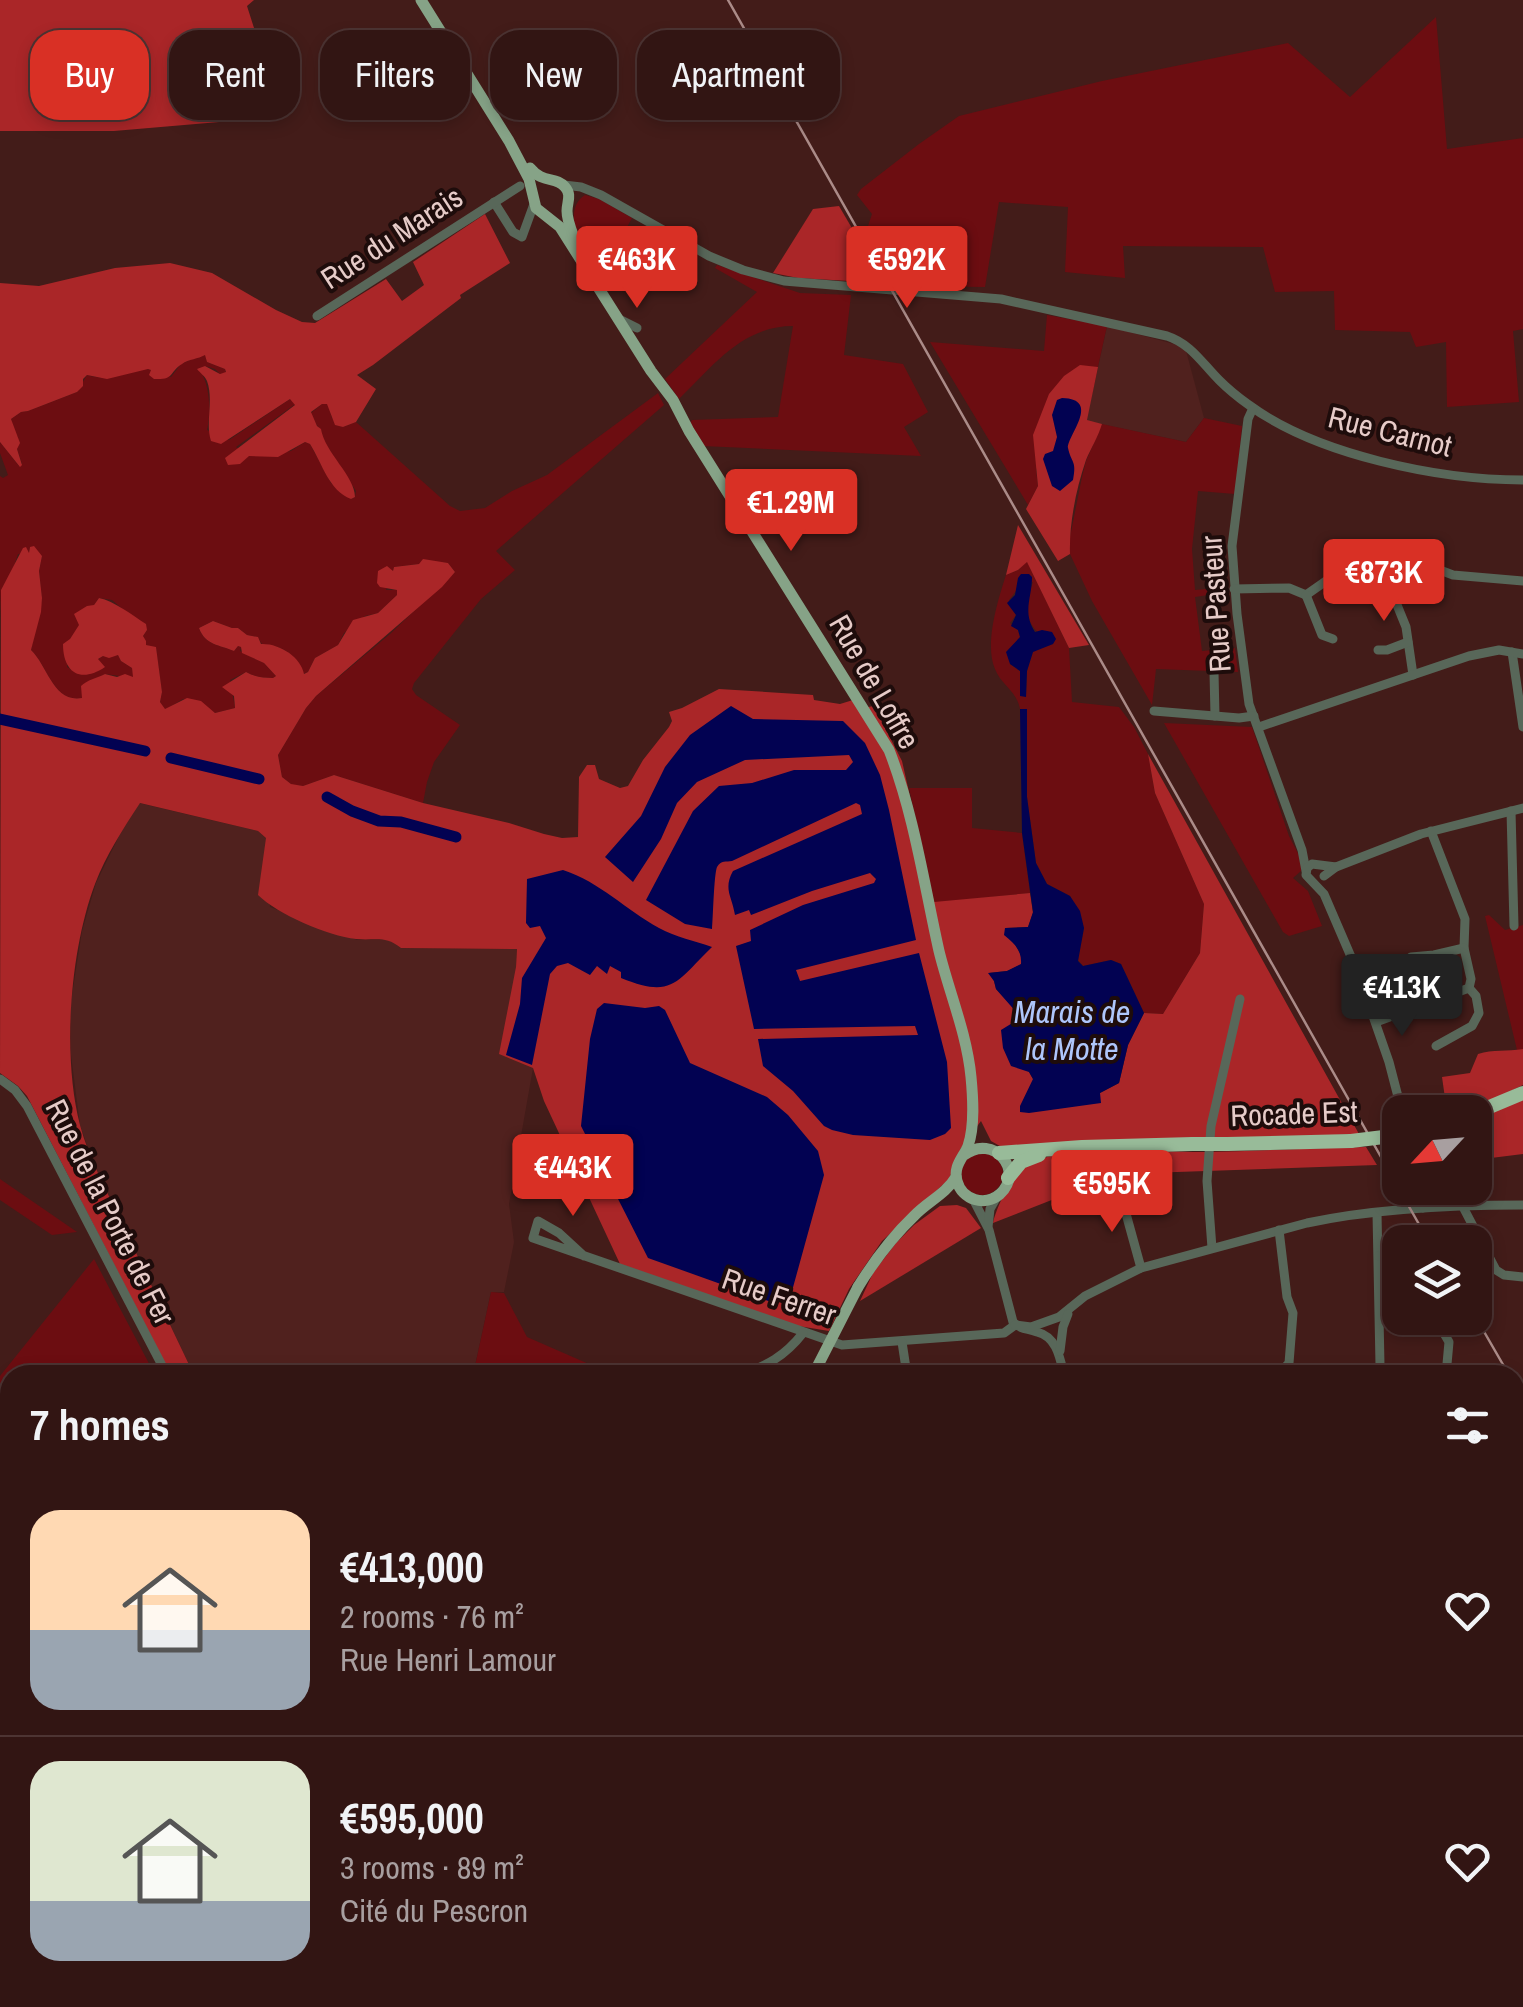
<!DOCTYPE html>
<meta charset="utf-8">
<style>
body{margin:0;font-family:"Archivo Narrow",sans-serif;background:#3d2221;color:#f1f3f6;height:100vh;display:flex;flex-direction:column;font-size:38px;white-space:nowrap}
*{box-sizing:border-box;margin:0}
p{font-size:32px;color:#a89fa0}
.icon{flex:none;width:55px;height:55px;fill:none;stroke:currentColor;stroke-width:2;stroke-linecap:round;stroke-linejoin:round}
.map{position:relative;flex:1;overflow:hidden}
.side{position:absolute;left:0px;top:1365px;width:1525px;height:642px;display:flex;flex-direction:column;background:#321513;border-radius:30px 30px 0 0;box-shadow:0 5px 15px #0003,0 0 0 2px #4d3433}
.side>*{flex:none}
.banner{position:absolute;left:30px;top:30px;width:1000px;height:90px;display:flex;gap:20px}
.needle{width:65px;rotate:244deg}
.fabs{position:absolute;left:1382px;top:1095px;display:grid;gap:20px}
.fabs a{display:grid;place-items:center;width:110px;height:110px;border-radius:20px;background:#321513;box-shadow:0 5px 15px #0003,0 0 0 2px #4d3433;font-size:50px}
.price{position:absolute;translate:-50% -85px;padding:0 22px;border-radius:10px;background:#d93025;color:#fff;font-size:32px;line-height:65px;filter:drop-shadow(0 2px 5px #0008)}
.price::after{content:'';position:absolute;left:50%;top:60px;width:30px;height:22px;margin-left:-15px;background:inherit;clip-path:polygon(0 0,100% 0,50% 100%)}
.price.current{background:#222;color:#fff}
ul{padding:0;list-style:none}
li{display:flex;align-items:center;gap:30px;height:250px;padding:0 30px}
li+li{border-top:2px solid #4d3433}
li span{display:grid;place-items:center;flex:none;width:280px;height:200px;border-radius:30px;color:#555}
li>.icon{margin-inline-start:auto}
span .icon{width:120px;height:120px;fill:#fffc;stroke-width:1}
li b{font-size:42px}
h2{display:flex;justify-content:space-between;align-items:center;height:120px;padding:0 30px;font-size:42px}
.pill{padding:0 35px;border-radius:30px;background:#321513;box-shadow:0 5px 15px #0003,0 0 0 2px #4d3433;font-size:35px;line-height:90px}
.pill.current{background:#d93025;color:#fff}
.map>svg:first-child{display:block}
</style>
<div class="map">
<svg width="1523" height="2007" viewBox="0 0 1523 2007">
<rect width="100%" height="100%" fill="#431c19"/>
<g fill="#50211e">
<polygon points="1107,326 1185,347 1204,418 1186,442 1086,421"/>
<polygon points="139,803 258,831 266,838 270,907 291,915 357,940 391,940 401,948 517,949 516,967 533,1068 509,1204 514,1242 504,1292 491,1292 475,1366 511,1375 194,1375 93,1163 80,1125 71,1055 71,1001 82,931 96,883 120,834"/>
</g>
<g fill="#6c0d11" fill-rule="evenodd">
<polygon points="1436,17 1447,149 1523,138 1523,329 1513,331 1519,402 1447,407 1446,342 1416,347 1410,332 1335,330 1334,291 1275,292 1263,247 1123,246 1125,278 1065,272 1068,207 999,202 985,287 914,286 913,272 884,243 877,247 867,229 872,214 857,195 861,189 919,144 959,116 1102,81 1288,43 1350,97"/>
<path d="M585,195l14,4 33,19 -33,61c-12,-21 -41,-67 -14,-84z"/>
<path d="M717,265l83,28 51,2 -7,60 59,9 25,48 -24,15 17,29 -218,-10 -14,-21 3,-5 86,-3 15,-91c-51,0 -80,40 -114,73l-14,-20 92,-87 -42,-24z"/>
<polygon points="1047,315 1107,326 1086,421 1036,469 1038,486 1028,505 930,342 1044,351"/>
<path d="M201,355h5l1,7 18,7 1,4 -6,1 -5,-5 -10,-3 -4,6c9,15 10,40 6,58l22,10 67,-45 5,5 -65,47 13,9 42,-5 14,-9 5,2 21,39 20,16 4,-2 1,-6 -33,-51 -2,-10c-5,-5 -8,-11 -10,-17l11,-9h6l4,14 11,9 13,-5 94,84 10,5 25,-3 27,-17 35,-16 111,-82 6,12 -168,146 19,19 -34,29 -67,84 -2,6 4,6 44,30 -26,37 -7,20 -4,21 -89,-28 -31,11 -11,-1 -10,-8 -4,-22 28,-47 10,-12 74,-62 65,-62 -7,-9 -14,-1 -40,5 -1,4h-3l-4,19h11v5l-19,18 -13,3 -21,17 -6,12 -23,13 -7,14 -5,2c-7,-20 -20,-28 -41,-30l-5,-7 -10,-2 -9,-7h-6l-19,-7 -14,7c6,17 21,17 35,23l4,-5 3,1 -1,4 24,12 12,13 -3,2c-10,0 -18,-1 -27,-6l-16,8 5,28 -20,5 -13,-9 -19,-5 -18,11 -5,-8 2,-10 -6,-44 -11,-3 -2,-9 4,-6 -35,-30 -13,-2 -29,41 -3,28c18,10 20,9 37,-1l-7,-6 6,-4 15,-1 3,6 11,7 2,10 -29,-4 -11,6 -12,18c-29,5 -34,-32 -51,-48l11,-51 -3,-28 3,-15 -12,-9 -1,7h-11l-5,15 -12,21 -1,27v-141l3,2 5,-3 -8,-22v-11l19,24 3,-2 -5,-15 1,-12 -3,-3 -4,-15 10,-7 7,-1 49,-19 10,-17c30,9 36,-7 59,-6 9,0 17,5 25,8l10,-13z"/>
<polygon points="1204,418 1242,426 1235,494 1198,491 1192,549 1195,590 1227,587 1228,592 1195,597 1202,651 1235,648 1238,672 1156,669 1152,705 1092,601 1070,554 1070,537 1082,477 1086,461 1102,424 1186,442"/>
<path d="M1027,561l42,87 3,54 47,5 15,20 14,27 7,39 49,111 -4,49 -37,61 -19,-1 -23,-49 -10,-4 -28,6 -5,-6 6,-32 -14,-32 -23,-12 -11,-21 -9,-66v-88h-7c-3,-18 -19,-24 -25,-40 -11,-25 3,-69 11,-94l12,-5zM1033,582c-11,32 -7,44 20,62l-20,7 -6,20 -1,25h-6v-25l-10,-7 10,-27 -2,-7 -8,-7 6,-8 -7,-15 7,-9z"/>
<polygon points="1164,723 1252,727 1289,836 1302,861 1301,871 1293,878 1308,891 1322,926 1289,936 1283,932"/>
<polygon points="909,788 972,788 972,828 1022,833 1030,893 934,903"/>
<polygon points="1489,915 1505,930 1523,925 1523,1049 1517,1050 1485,916"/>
<circle cx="982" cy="1174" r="21"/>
<polygon points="0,1179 77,1232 52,1235 0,1200"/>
<polygon points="94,1259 155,1375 10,1375 10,1399 0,1395 0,1376"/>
<polygon points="491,1292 504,1293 527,1337 614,1375 511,1375 475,1366"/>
<polygon points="0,1481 10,1485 10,1619 0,1617"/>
</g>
<g fill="#aa2628">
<polygon points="0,0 254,0 247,6 269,75 227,83 231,121 114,131 0,131"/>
<polygon points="839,206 884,283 798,278 773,273 813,209"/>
<path d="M485,214l25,49 -50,32 1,3 -88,67 -16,10 19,14 -20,33 -13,5 -8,-2 -8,-21h-5l-11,8 6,14 4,3c4,24 34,47 34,68l-4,2c-22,-8 -29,-36 -41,-55l-5,-2 -27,15 -29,-1 -9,8 -12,1 -3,-7 70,-53 -5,-6 -69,45 -10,-3c-6,-18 3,-41 -4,-60 -2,-5 -7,-8 -10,-12l8,-3 15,8 6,-2 -1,-3 -18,-7 -2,-7c-7,4 -16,4 -23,9 -14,9 -7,16 -28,15l-5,-4 2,-5 -3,-1 -41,10 -20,-4 -4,4v7l-6,6 -49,19 -7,1 -10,7 9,24 -3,6 5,16 -2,2 -20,-25v-159l39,3 76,-18 55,-5 42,10 64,37 26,12 13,1 71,-44 16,22 22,-16 -11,-23z"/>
<path d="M1080,365l18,2 -11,53 15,4c-4,13 -11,24 -16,36 -10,29 -17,64 -16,94l-12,7 -32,-52 12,-23 -5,-51 16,-41 15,-18z"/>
<polygon points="1018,525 1089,645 1069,648 1027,562 1018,570 1006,575"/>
<path d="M34,546l8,10 -3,15 3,27 -1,14 -10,38c17,16 22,53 51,48l-1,-12c6,-6 16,-8 24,-12l12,3 8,-3 8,3 -1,-9 -11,-7 -3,-6 -9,3 -6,-2 -5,3 7,8c-25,17 -42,5 -42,-23l7,-5 9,-14 -5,-11 13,-8 7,-1 5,-7c15,3 33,17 47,26l1,6 -4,6 3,5v4l10,2 6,45 -2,10 5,7 22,-11 14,3 14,12 20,-5 -1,-12 -12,-9 24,-15c9,5 17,6 27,6l3,-2 -12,-13 -22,-10 -1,-6 -3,-1 -4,5c-14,-6 -29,-6 -35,-23l14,-7 19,7h6l9,7 11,2 3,7c18,-1 40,13 43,30l4,-2 7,-14 23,-13 15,-25 25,-7 19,-18v-5l-17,-3 -3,-4 1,-12 9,-5 6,5 1,-4 25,-3 4,-5 25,4 7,9 -13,15 -126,109 -10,12 -28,47 4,22 9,7 12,2 31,-11 89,28 86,20 35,11 18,4 16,-1 1,-60 8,-12h8l4,14 21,9 8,-2 15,-26 26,-33 3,-6 -3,-9 13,-4 37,-19 94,6 1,5 26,4 13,-4 6,9 19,-4 5,19 19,37 32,141 96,-9 3,20 -5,14 -22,1 16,29v7l-15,7 -18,2 5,8 2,8 22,24 -4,9 15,50 4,7 67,14 19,-10 9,-38 16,-32 19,1 37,-61 4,-49 -49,-111 -7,-39 211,380 -354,15 -14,-8 -10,-20 -20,27 -12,31 -67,62 -33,48 -20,42 -37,-6 -172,-61 -76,-163 -11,-33 -34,-14 17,-87 1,-18 -116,-1c-16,-13 -26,-7 -45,-9 -28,-3 -79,-25 -98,-44l8,-57 -8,-7 -118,-28c-17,26 -34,52 -45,81 -25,66 -33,172 -15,241 9,34 27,66 42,98 24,51 48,102 72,152h-23l-144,-279 -9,-10 -18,-13 1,-483 22,-42 3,-1 3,6 1,-6z"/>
<path d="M1523,1049v36l-39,19 -24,8h-55l-1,-5 41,-9 -3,-21 28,-4 8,-19c15,-5 29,-2 45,-5z"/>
<polygon points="1523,1097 1523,1154 1475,1160 1475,1118"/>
<path d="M1366,1147l11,18 -259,9 -125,49c3,-14 17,-44 28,-54 32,-27 141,-16 183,-17 54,-1 108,-4 162,-5z"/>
<polygon points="957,1205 966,1208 981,1228 860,1301 873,1273 896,1243 914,1225 940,1206"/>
</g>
<g fill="#020252">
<path d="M1062,398c40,1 5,38 6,50 3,15 9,12 5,32l-13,11 -8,-5 -9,-27 2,-5 8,-3 4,-14 -5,-22 5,-15z"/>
<path d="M1021,574h8l3,3c0,21 -10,35 3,55l7,-2 10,2 4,7 -3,5 -20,8 -6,19 -1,26 -6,-1v-25l-10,-7 -4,-12 14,-15 -2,-7 -7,-4 5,-11 -9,-12 8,-8 3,-17z"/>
<path d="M731,706l22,13 90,2 22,22 15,32 9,35 27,130 -120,30 4,11 119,-28 28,109 4,66 -6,6 -15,6 -77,-5 -21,-5 -8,-4 -31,-35 -30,-25 -5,-27 160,-4 -3,-9 -161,3 -18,-83 15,-5 -1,-11 53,-25 71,-22 2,-4 -6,-6 -58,18 -61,24 -2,-5 -14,5c-3,-19 -12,-26 -2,-44l129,-57 -2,-9 -4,-2 -124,58c-6,1 -11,-1 -15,6 -3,7 -4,51 -5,62l-27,-5 -39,-24 47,-89 26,-25 33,-3 42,-13h52l7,-8 -4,-7 -104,5 -48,22 -20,21 -16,36 -28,43 -28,-25 36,-41 24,-49 25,-32z"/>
<path d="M1020,709h7v88l9,66 11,21 23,12 10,15 4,17 -6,33 5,5 28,-6 10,4 23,49 -16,32 -9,38 -19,10 1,10 -72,10 -9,-1v-6l13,-27 -4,-7 -18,-6 -8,-18 -2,-18 13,-8 3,-9 -21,-24 -2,-8 -6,-8 19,-2 14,-7c1,-14 -7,-21 -17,-29l1,-7 23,-1 5,-15 -11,-79z"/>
<path d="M563,870c37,12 63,40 96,58 17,9 36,13 53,19 -36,35 -39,52 -91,31v-6l-11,-6 -3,8 -10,-8 -7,9 -22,-12 -11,3 -7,8 -18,91 -26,-10 14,-51 2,-26 24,-40 -6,-12 -10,2 -4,-5 1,-44z"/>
<polygon points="604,1003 645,1008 659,1006 665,1010 690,1063 767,1097 788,1115 818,1151 824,1175 792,1291 784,1298 774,1303 648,1258 581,1126 590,1039 597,1009"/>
</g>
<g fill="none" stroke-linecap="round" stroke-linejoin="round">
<g stroke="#020252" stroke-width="11">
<polyline points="0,719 145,751"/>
<polyline points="171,758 259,779"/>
<polyline points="327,797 352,811 379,821 401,822 456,837"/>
</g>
<g stroke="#586759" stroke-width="9">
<path d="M564,185l17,2 20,8 108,61 34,14 41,11 217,18 166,37c24,8 35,27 52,44 9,9 20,18 30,25 68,50 190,75 274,75"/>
<polyline points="494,202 513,232 522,237 534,204"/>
<polyline points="317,316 520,186"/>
<polyline points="619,319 637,328"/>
<polyline points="1253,408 1248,419 1232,546 1237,614 1249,704 1302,850 1306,871"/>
<polyline points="1382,568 1406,627 1413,675"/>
<polyline points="1234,589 1289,588 1306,595 1326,581 1410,562 1424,564 1453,575 1523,581"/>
<polyline points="1306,595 1322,635 1333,639"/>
<polyline points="1378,650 1387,650 1408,642"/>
<polyline points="1512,652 1523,727"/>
<polyline points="1214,672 1215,716"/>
<polyline points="1154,711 1239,718 1254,716"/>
<polyline points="1259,727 1469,656 1499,650 1523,654"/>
<polyline points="1511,811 1514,926"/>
<polyline points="1431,831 1465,919 1464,948 1471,979 1469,988 1476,996 1479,1013 1472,1026 1436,1046"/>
<polyline points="1336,867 1312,864 1307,868 1306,875 1324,894 1358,973 1389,1062 1402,1112"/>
<polyline points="1324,876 1336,867 1421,834 1523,808"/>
<polyline points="1411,957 1434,955 1464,948"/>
<polyline points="1376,1022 1469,988"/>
<polyline points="0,1079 15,1090 27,1106 167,1375"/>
<polyline points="1418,1188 1423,1208"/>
<polyline points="1120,1192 1141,1268"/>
<path d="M973,1199l16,31 24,92c9,8 13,6 24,10 20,5 23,26 27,43"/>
<polyline points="1462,1205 1496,1270 1504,1275 1523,1277"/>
<polyline points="1377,1213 1380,1365 1384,1375"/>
<polyline points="988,1227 990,1209 998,1195"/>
<polyline points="1212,1248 1207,1181 1211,1126 1240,999"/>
<polyline points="584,1256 559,1233 538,1221 533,1238 842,1345 1004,1333 1015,1325"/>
<polyline points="1379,1256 1400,1256"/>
<polyline points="1435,1318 1449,1342 1446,1375"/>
<path d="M1015,1325l16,2 28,-10 26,-21 56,-28 166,-45c70,-15 145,-18 216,-18"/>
<polyline points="902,1342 907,1375"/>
<polyline points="1060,1351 1063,1327 1068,1314"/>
<path d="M1234,1371c20,2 42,9 55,-8l4,-50 -6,-16 -8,-67"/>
<path d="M739,1375c28,-9 46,-19 64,-42"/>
<polyline points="0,1451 10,1460"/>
<polyline points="1515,1493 1523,1507"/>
<polyline points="1515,1540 1523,1540"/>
<polyline points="1521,1659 1523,1649"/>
<polyline points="0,1849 10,1850"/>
<polyline points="1515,1908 1523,1908"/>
<polyline points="799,2007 805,1998"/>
<polyline points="812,2007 833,2002 852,2007"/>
<polyline points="897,2007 899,1998"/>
<polyline points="1157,2007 1160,1998"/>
<polyline points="1266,2007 1268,1998"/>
<polyline points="1522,2007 1523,2003"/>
</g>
<g stroke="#86a387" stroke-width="11">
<path d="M421,0l88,141 20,38 7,29 24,19 91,144 22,29 16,31 200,319c25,64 35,134 50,201 10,41 28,83 32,126 2,21 4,49 -3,69 -5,12 -15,20 -11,35 5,19 28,26 43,13 25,-23 -6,-61 -36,-39"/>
<path d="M530,168c13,16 26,8 35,19 7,8 2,15 2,24 0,11 6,23 9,32"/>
<path d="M858,1287c16,-26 34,-50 56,-71 13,-14 32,-22 42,-39"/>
<polyline points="0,1809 10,1811"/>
</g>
<g stroke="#98bb99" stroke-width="14">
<polyline points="1475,1113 1523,1093"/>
<polyline points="1227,1144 1351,1141"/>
<polyline points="999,1153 1082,1147 1193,1144"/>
<polyline points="1008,1178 1021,1162 1039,1155"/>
</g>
<g stroke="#ab8b88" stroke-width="2.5">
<polyline points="728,0 1429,1242"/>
<polyline points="1475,1316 1509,1375"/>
<polyline points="1515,1386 1523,1400"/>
</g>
<polyline stroke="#86a387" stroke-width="11" points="813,1375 858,1287"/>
<g stroke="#98bb99" stroke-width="14">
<polyline points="1351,1141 1400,1135"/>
<polyline points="1193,1144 1227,1144"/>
</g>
</g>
<g text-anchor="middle" stroke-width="8" stroke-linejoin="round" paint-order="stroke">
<g font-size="30" fill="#e6cbc8" stroke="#1e0c0b">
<text transform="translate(392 238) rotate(-33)" y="10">Rue du Marais</text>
<text transform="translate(1390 432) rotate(14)" y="10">Rue Carnot</text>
<text transform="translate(1216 604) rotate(-94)" y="10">Rue Pasteur</text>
<text transform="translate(874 682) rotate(60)" y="10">Rue de Loffre</text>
<text transform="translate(1294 1114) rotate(-2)" y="10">Rocade Est</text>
<text transform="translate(110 1212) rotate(63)" y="10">Rue de la Porte de Fer</text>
<text transform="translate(779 1297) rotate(19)" y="10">Rue Ferrer</text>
</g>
<g font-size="32" font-style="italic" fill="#aec6fb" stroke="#1e0c0b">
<text x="1072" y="1023">Marais de<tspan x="1072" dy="37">la Motte</tspan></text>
</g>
</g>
</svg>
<div class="fabs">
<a><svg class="needle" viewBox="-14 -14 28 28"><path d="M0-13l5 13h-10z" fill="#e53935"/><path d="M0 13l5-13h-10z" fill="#a89fa0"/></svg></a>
<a><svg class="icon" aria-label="layers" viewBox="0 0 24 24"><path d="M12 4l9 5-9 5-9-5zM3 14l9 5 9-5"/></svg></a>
</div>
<b class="price" style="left:637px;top:311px">€463K</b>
<b class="price" style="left:907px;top:311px">€592K</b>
<b class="price" style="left:791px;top:554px">€1.29M</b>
<b class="price" style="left:1384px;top:624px">€873K</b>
<b class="price current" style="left:1402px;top:1039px">€413K</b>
<b class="price" style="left:573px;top:1219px">€443K</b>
<b class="price" style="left:1112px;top:1235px">€595K</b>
<div class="banner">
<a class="pill current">Buy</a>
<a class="pill">Rent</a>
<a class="pill">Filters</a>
<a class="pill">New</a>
<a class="pill">Apartment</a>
</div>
<section class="side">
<h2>7 homes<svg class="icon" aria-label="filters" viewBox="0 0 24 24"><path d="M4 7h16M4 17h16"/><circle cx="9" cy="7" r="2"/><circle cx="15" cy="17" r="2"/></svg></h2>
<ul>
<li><span style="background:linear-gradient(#ffd9b3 60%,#9aa5b1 0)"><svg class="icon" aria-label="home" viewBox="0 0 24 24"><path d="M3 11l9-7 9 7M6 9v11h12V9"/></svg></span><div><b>€413,000</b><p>2 rooms · 76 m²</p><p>Rue Henri Lamour</p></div><svg class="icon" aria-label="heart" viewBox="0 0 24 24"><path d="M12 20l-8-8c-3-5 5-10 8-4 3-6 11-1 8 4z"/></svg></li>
<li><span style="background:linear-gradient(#dfe7d0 70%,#9aa5b1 0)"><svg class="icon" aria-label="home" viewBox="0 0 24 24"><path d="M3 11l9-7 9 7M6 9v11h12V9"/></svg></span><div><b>€595,000</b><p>3 rooms · 89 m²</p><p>Cité du Pescron</p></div><svg class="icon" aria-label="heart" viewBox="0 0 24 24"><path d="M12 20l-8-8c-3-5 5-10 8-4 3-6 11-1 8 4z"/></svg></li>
</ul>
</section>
</div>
